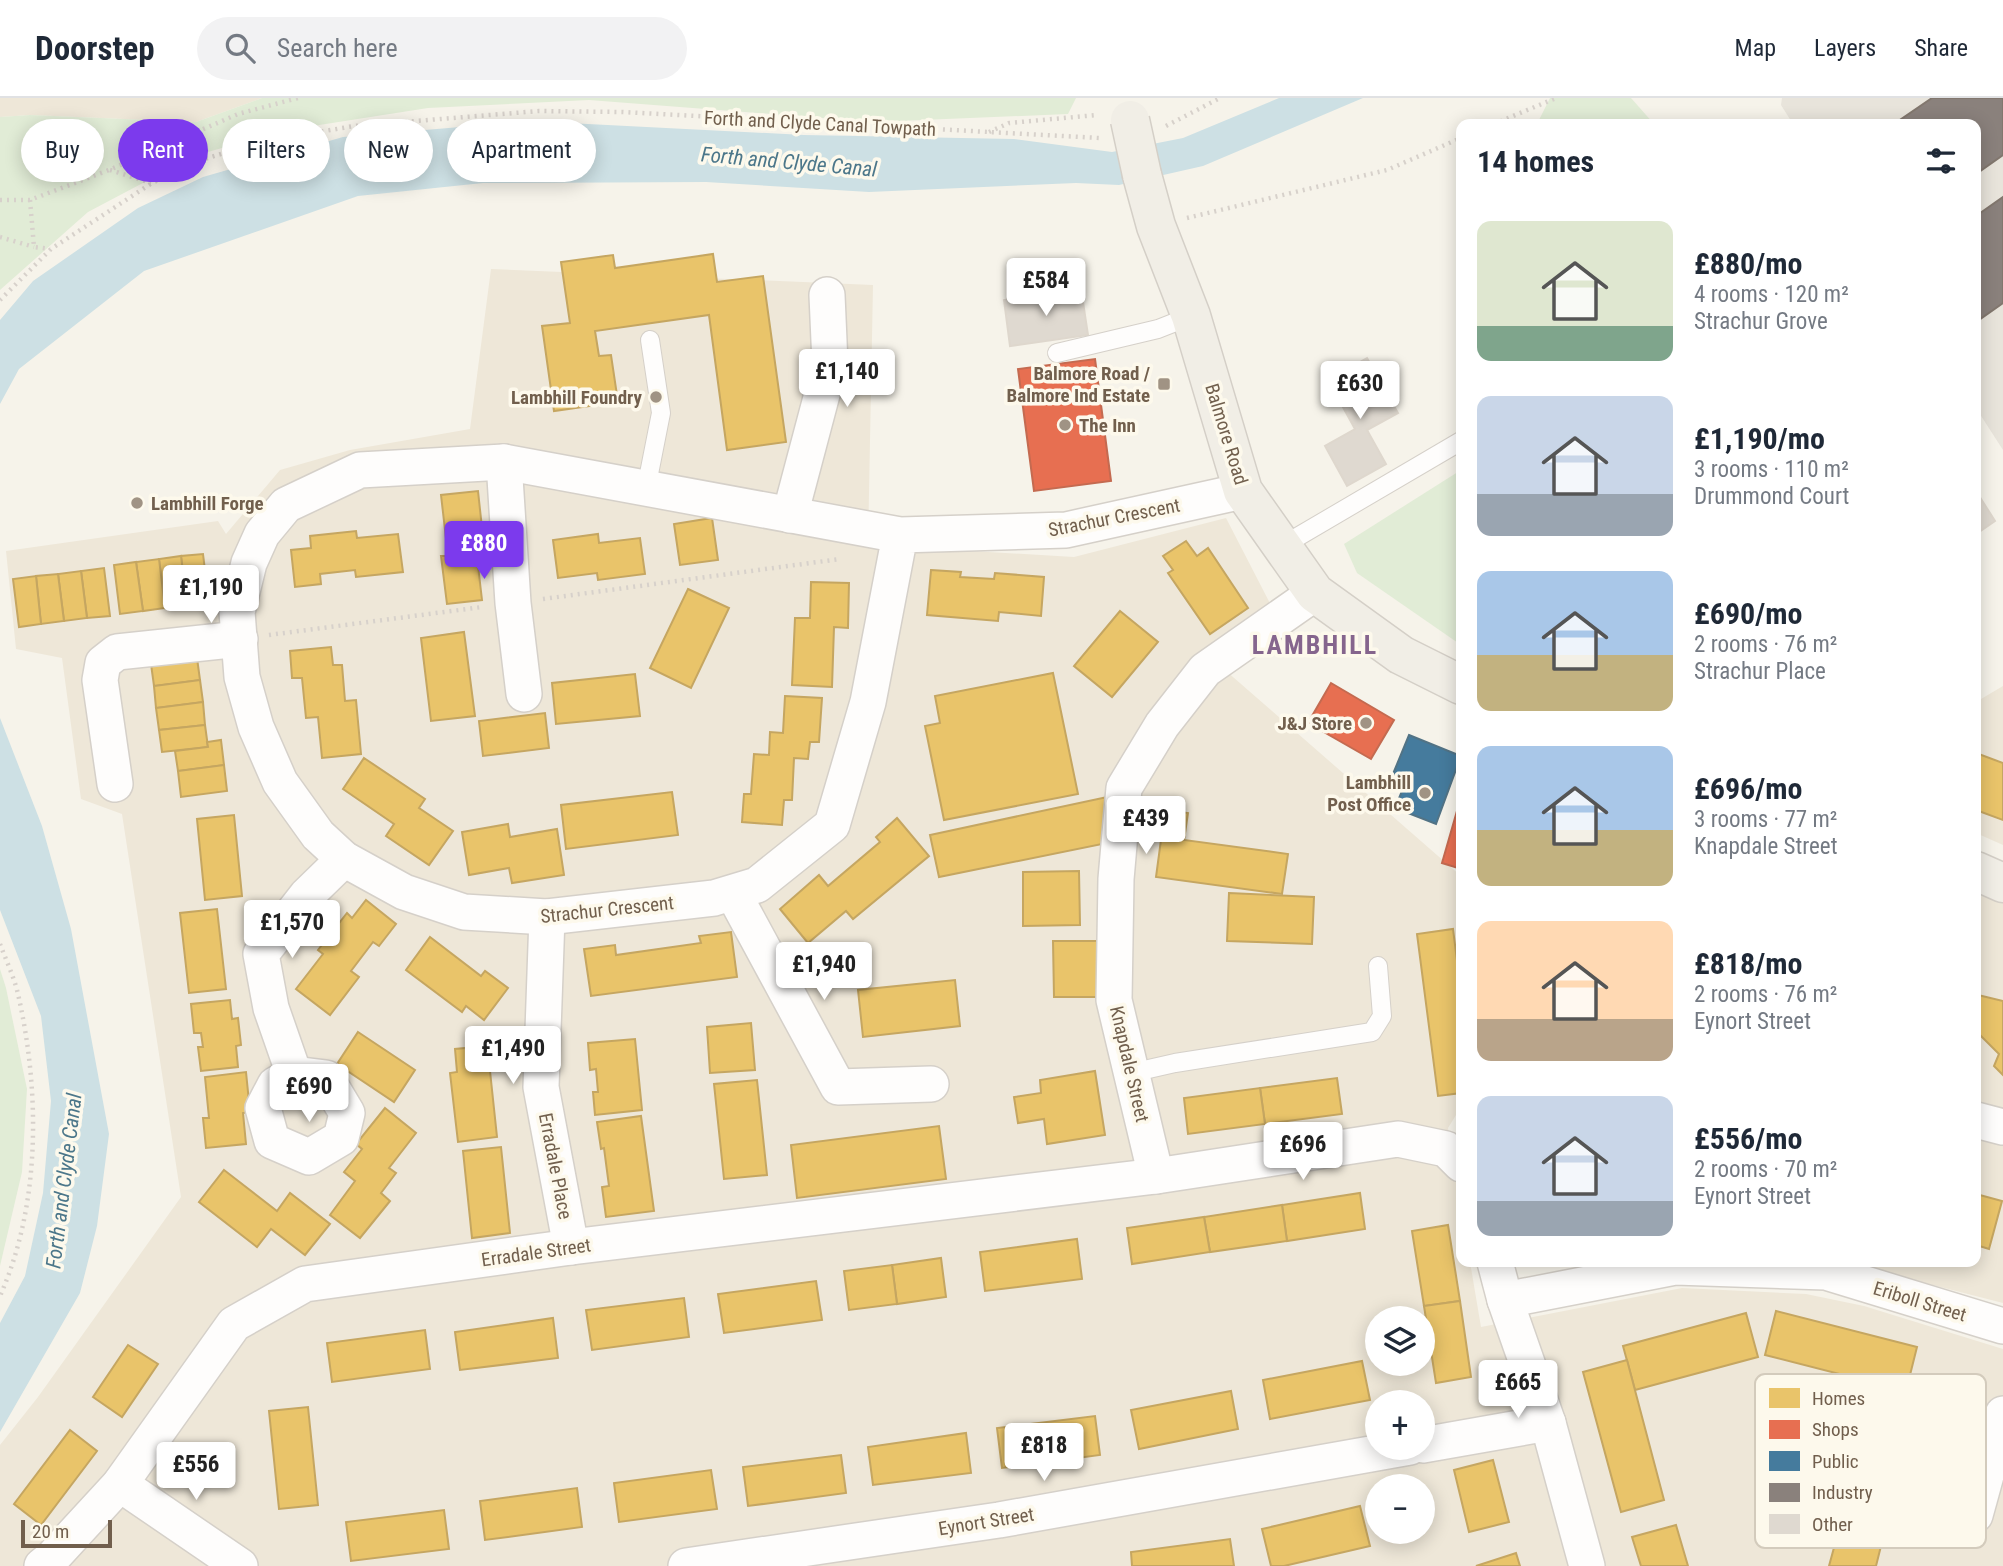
<!DOCTYPE html>
<meta charset="utf-8">
<style>
body{margin:0;font-family:"Roboto Condensed",sans-serif;background:#f2f2f3;color:#1f2937;height:100vh;display:flex;flex-direction:column;font-size:26px;white-space:nowrap}
*{box-sizing:border-box;margin:0}
p{font-size:23px;color:#747a83}
.icon{flex:none;width:38px;height:38px;fill:none;stroke:currentColor;stroke-width:2;stroke-linecap:round;stroke-linejoin:round}
.map{position:relative;flex:1;overflow:hidden}
.sheet{position:absolute;left:1456px;top:21px;width:525px;height:1148px;display:flex;flex-direction:column;background:#fff;border-radius:14px;box-shadow:0 4px 18px #0003}
.sheet>*{flex:none}
.hud{position:absolute;left:21px;top:21px;width:665px;height:63px;display:flex;gap:14px}
.fabs{position:absolute;left:1365px;top:1208px;display:grid;gap:14px}
.fabs a{display:grid;place-items:center;width:70px;height:70px;border-radius:50%;background:#fff;box-shadow:0 4px 18px #0003;font-size:35px}
.scale{position:absolute;left:21px;bottom:18px;width:91px;box-sizing:border-box;padding-left:7px;border:4px solid #715f4d;border-top:0;font-size:19px;line-height:24px;white-space:nowrap;color:#715f4d;-webkit-text-stroke:5px #fdf9ec;paint-order:stroke}
.price{position:absolute;translate:-50% -60px;padding:0 16px;border-radius:7px;background:#fff;color:#222;font-size:23px;line-height:46px;filter:drop-shadow(0 2px 4px #0008)}
.price::after{content:'';position:absolute;left:50%;top:42px;width:21px;height:16px;margin-left:-10px;background:inherit;clip-path:polygon(0 0,100% 0,50% 100%)}
.price.active{background:#7c3aed;color:#fff}
ul{padding:0;list-style:none}
li{display:flex;align-items:center;gap:21px;height:175px;padding:0 21px}
li span{display:grid;place-items:center;flex:none;width:196px;height:140px;border-radius:14px;color:#555}
li>.icon{margin-inline-start:auto}
span .icon{width:84px;height:84px;fill:#fffc;stroke-width:1}
li b{font-size:30px}
h2{display:flex;justify-content:space-between;align-items:center;height:84px;padding:0 21px;font-size:30px}
.pill{padding:0 24px;border-radius:32px;background:#fff;box-shadow:0 4px 18px #0003;font-size:24px;line-height:63px}
.pill.active{background:#7c3aed;color:#fff}
header{display:flex;align-items:center;gap:42px;box-sizing:border-box;height:98px;padding:0 35px;background:#fff;border-bottom:2px solid #e0e1e3}
header strong{font-size:33px}
nav{display:flex;gap:38px;margin-inline-start:auto;font-size:24px}
.search{width:490px;height:63px;background:#f2f2f3;display:flex;align-items:center;gap:18px;box-sizing:border-box;padding:0 24px;border-radius:38px;color:#747a83;font-size:26px}
.map>svg:first-child{display:block}
</style>
<header>
<strong>Doorstep</strong>
<div class="search"><svg class="icon" aria-label="search" viewBox="0 0 24 24"><circle cx="10" cy="10" r="6"/><path d="M15 15l6 6"/></svg>Search here</div>
<nav><a>Map</a><a>Layers</a><a>Share</a></nav>
</header>
<div class="map">
<svg width="2003" height="1468" viewBox="0 0 2003 1468">
<rect width="100%" height="100%" fill="#f6f3ea"/>
<g fill="#eee7d8" fill-rule="evenodd">
<polygon points="0,0 262,0 196,24 30,17 0,19"/>
<path d="M491,171l382,16 -5,260 206,12 152,-39 49,95 -73,37 259,226v231l-13,21 13,80v54h9l11,65 201,-39 124,6 58,12 139,43v217h-2003v-121l38,-48 143,-200 -59,-383 -41,-15 -19,-141 -46,-9 -10,-98 212,-30 8,13 54,-64 70,-20 120,-21zM1377,1220h46v45h-46zM1377,1304h46v45h-46zM1377,1388h46v45h-46z"/>
<polygon points="2003,588 2003,747 1976,735 1976,604"/>
<polygon points="1976,797 2003,802 2003,1205 1843,1164 1976,1164"/>
</g>
<polygon fill="#e8e4db" points="1782,0 2003,0 2003,352 1976,310 1976,26 1793,26 1781,7"/>
<g fill="#e1ecd6">
<polygon points="262,0 1076,0 1068,16 874,24 589,2 428,10 281,33 194,58 88,114 0,192 0,19 30,17 196,24"/>
<polygon points="1550,0 1631,0 1654,26 1537,26"/>
<polygon points="1461,372 1461,547 1357,475 1344,446"/>
<polygon points="0,871 6,890 27,991 22,1074 0,1168"/>
</g>
<g fill="#cde0e4">
<polygon points="1279,0 1363,0 1203,68 1119,87 1076,85 869,94 706,84 483,85 358,98 144,173 19,271 0,306 0,222 33,183 138,110 203,79 343,39 529,23 804,37 1014,41 1112,54 1183,40"/>
<polygon points="0,620 42,728 71,831 109,1036 97,1128 80,1195 0,1334 0,1225 25,1178 43,1095 51,1003 41,918 0,812"/>
</g>
<g fill="#e9c46a" stroke="#c5a661" stroke-width="2">
<polygon points="713,156 717,184 763,178 786,344 727,352 709,217 595,233 599,258 611,257 618,304 554,313 542,228 570,225 561,164 613,157 615,170"/>
<polygon points="478,393 485,458 477,459 482,502 447,506 441,458 448,458 441,397"/>
<polygon points="712,420 718,462 680,467 674,426"/>
<polygon points="356,433 357,440 398,436 403,474 356,479 355,472 320,476 321,486 295,489 291,452 311,450 310,438"/>
<polygon points="598,436 599,445 640,440 645,476 598,482 597,475 558,480 553,442"/>
<polygon points="1186,443 1197,458 1208,450 1248,510 1210,536 1168,475 1173,472 1163,458"/>
<polygon points="203,456 209,505 187,507 181,458"/>
<polygon points="181,458 187,507 165,510 159,461"/>
<polygon points="159,461 165,510 143,513 136,464"/>
<polygon points="136,464 143,513 120,516 114,467"/>
<polygon points="104,470 110,518 87,520 81,473"/>
<polygon points="931,472 961,474 960,479 994,481 995,475 1044,479 1041,518 999,514 998,523 927,517"/>
<polygon points="81,473 87,520 64,523 58,476"/>
<polygon points="58,476 64,523 41,526 36,478"/>
<polygon points="36,478 41,526 19,529 13,481"/>
<polygon points="811,484 849,485 848,530 834,529 832,589 792,587 795,520 810,520"/>
<polygon points="688,491 729,510 691,590 650,570"/>
<polygon points="1120,513 1158,544 1112,599 1074,568"/>
<polygon points="464,534 475,618 431,623 421,540"/>
<polygon points="331,549 333,567 342,567 345,603 356,602 361,656 322,660 318,619 306,620 302,580 292,580 290,553"/>
<polygon points="197,560 200,582 154,588 151,566"/>
<polygon points="1053,575 1078,696 944,722 925,628 940,625 935,598"/>
<polygon points="635,576 640,618 556,626 552,585"/>
<polygon points="200,582 203,604 156,610 154,588"/>
<polygon points="785,598 822,600 819,644 810,644 808,661 794,660 792,702 784,702 782,727 742,724 744,696 751,696 754,656 769,657 770,634 783,635"/>
<polygon points="203,604 205,627 159,632 156,610"/>
<polygon points="545,615 549,650 483,658 479,623"/>
<polygon points="205,627 208,649 162,654 159,632"/>
<polygon points="221,642 224,667 178,673 175,653 208,649 207,644"/>
<polygon points="1976,655 2003,665 2003,722 1976,712"/>
<polygon points="364,660 425,701 419,710 453,733 429,767 386,738 394,726 343,691"/>
<polygon points="224,667 227,693 181,699 178,673"/>
<polygon points="672,694 678,737 566,751 561,707"/>
<polygon points="1112,698 1112,744 939,779 930,737"/>
<polygon points="1165,712 1188,715 1184,742 1288,756 1282,796 1156,779"/>
<polygon points="234,717 242,798 205,802 197,721"/>
<polygon points="897,720 929,758 853,821 846,813 808,845 780,811 819,777 828,788 880,744 876,739"/>
<polygon points="508,726 510,739 557,731 564,777 512,785 509,770 469,777 462,734"/>
<polygon points="1079,773 1080,827 1023,828 1023,774"/>
<polygon points="1229,795 1314,799 1312,846 1227,843"/>
<polygon points="366,802 396,826 379,848 373,844 351,873 359,879 330,917 296,891 323,856 318,852 347,815 352,820"/>
<polygon points="217,811 226,891 189,895 180,815"/>
<polygon points="1453,831 1461,894 1461,995 1438,998 1417,836"/>
<polygon points="731,834 737,879 591,898 584,851 615,847 616,857 701,845 699,838"/>
<polygon points="430,839 481,878 485,873 508,890 484,922 466,908 462,914 406,872"/>
<polygon points="1053,843 1097,843 1097,899 1054,899"/>
<polygon points="955,882 960,928 863,939 858,892"/>
<polygon points="1978,897 2003,903 2003,977 1994,968 1999,956 1976,933"/>
<polygon points="230,902 232,921 238,920 241,947 236,948 238,969 201,973 198,949 203,949 201,935 194,935 191,906"/>
<polygon points="751,925 755,972 710,975 707,929"/>
<polygon points="358,934 415,972 394,1004 337,966"/>
<polygon points="635,941 642,1012 595,1017 593,994 598,994 596,971 590,972 588,945"/>
<polygon points="497,947 500,972 490,973 497,1039 458,1044 450,975 457,974 455,951"/>
<polygon points="1095,973 1105,1037 1047,1046 1044,1021 1018,1025 1014,999 1041,995 1040,982"/>
<polygon points="246,974 250,1014 243,1015 246,1046 206,1050 203,1020 209,1020 205,979"/>
<polygon points="1337,980 1342,1016 1265,1026 1260,990"/>
<polygon points="757,982 767,1077 724,1081 714,986"/>
<polygon points="1260,990 1265,1026 1188,1036 1184,1000"/>
<polygon points="385,1010 416,1035 389,1070 396,1075 381,1095 390,1103 360,1140 330,1117 355,1083 344,1074 362,1051 356,1046"/>
<polygon points="641,1018 654,1113 606,1119 602,1089 609,1088 604,1050 601,1051 597,1024"/>
<polygon points="939,1028 946,1081 797,1100 791,1047"/>
<polygon points="501,1049 510,1135 472,1140 463,1053"/>
<polygon points="224,1072 277,1113 290,1095 330,1126 305,1157 271,1131 257,1149 199,1104"/>
<polygon points="1360,1095 1365,1131 1287,1143 1282,1107"/>
<polygon points="1976,1096 2002,1103 1989,1151 1976,1147"/>
<polygon points="1282,1107 1287,1143 1210,1154 1204,1119"/>
<polygon points="1204,1119 1210,1154 1132,1166 1127,1130"/>
<polygon points="1448,1127 1460,1203 1424,1208 1412,1133"/>
<polygon points="1077,1141 1082,1181 985,1193 980,1154"/>
<polygon points="941,1160 946,1199 897,1206 892,1167"/>
<polygon points="892,1167 897,1206 849,1212 844,1173"/>
<polygon points="816,1183 822,1222 724,1235 718,1196"/>
<polygon points="684,1200 689,1239 592,1252 586,1212"/>
<polygon points="1460,1203 1471,1279 1436,1285 1424,1208"/>
<polygon points="1776,1213 1917,1249 1906,1293 1765,1257"/>
<polygon points="1746,1215 1758,1259 1635,1292 1623,1248"/>
<polygon points="553,1220 558,1260 460,1272 455,1234"/>
<polygon points="425,1232 430,1271 332,1284 327,1245"/>
<polygon points="128,1247 158,1266 122,1319 93,1299"/>
<polygon points="1627,1262 1664,1402 1621,1414 1583,1274"/>
<polygon points="1362,1263 1370,1302 1270,1321 1263,1282"/>
<polygon points="1231,1293 1238,1331 1139,1351 1131,1312"/>
<polygon points="308,1309 318,1407 279,1411 269,1313"/>
<polygon points="1095,1318 1100,1357 1002,1370 997,1330"/>
<polygon points="70,1332 97,1353 41,1427 14,1406"/>
<polygon points="966,1335 971,1375 873,1387 868,1349"/>
<polygon points="841,1357 846,1395 748,1408 743,1369"/>
<polygon points="1493,1362 1509,1424 1469,1434 1454,1372"/>
<polygon points="711,1372 717,1411 619,1424 614,1385"/>
<polygon points="577,1390 582,1429 485,1442 480,1403"/>
<polygon points="1360,1408 1370,1448 1284,1468 1271,1468 1262,1431"/>
<polygon points="444,1412 449,1451 351,1463 346,1424"/>
<polygon points="1841,1424 1884,1436 1876,1468 1829,1468"/>
<polygon points="1676,1427 1688,1468 1641,1468 1632,1439"/>
<polygon points="1230,1441 1234,1468 1132,1468 1131,1454"/>
<polygon points="1516,1455 1520,1468 1476,1468"/>
</g>
<g fill="#e76f51" stroke="#c46a50" stroke-width="2">
<polygon points="1095,261 1111,383 1034,393 1018,271"/>
<polygon points="1331,585 1394,622 1371,661 1308,625"/>
<polygon points="1461,699 1461,771 1442,765"/>
</g>
<polygon fill="#457b9d" stroke="#527385" stroke-width="2" points="1409,637 1461,658 1436,726 1395,710 1407,681 1393,676"/>
<g fill="#8a817c" stroke="#82776e" stroke-width="2">
<polygon points="1932,0 2003,0 2003,57 1976,76 1976,26 1894,26"/>
<polygon points="2003,99 2003,205 1976,224 1976,118"/>
</g>
<g fill="#dfd9d0" stroke="#ded7cd" stroke-width="2">
<polygon points="1081,191 1088,237 1010,248 1004,202"/>
<polygon points="1367,260 1398,315 1367,332 1386,366 1347,388 1325,348 1355,331 1328,282"/>
<polygon points="1976,393 1995,423 1976,436"/>
</g>
<g fill="none" stroke-linecap="round" stroke-linejoin="round">
<g stroke="#d5d0c9" stroke-width="20">
<g id="service">
<polyline points="1057,255 1158,231 1191,218"/>
<polyline points="646,391 661,315 650,242"/>
<polyline points="1282,448 1461,343"/>
<polyline points="1131,975 1175,965 1372,934 1382,918 1378,868"/>
</g>
</g>
<g stroke="#d5d0c9" stroke-width="38">
<g id="minor">
<polyline points="504,364 513,505 524,596"/>
<polyline points="790,417 830,266 827,197"/>
<polyline points="900,437 868,604 832,727 757,787 714,800 547,819 464,814 404,794 344,761 318,737 280,684 256,629 242,579 237,514 249,465 262,436 286,407 360,372 504,364 900,437 1066,432 1243,393"/>
<polyline points="115,686 100,582 103,565 117,554 240,541"/>
<polyline points="733,795 838,989 931,986"/>
<polyline points="547,819 541,989 571,1149"/>
<polygon points="294,976 326,980 347,1015 341,1040 309,1059 272,1043 263,1010 275,987"/>
<polyline points="294,976 271,910 261,856 307,797 344,761"/>
<polyline points="1976,1022 2003,1029"/>
<polyline points="1156,1078 1114,902 1116,781 1124,690 1162,627 1205,572 1315,495"/>
<polyline points="1495,1164 1505,1202 1548,1325 1587,1468"/>
<polyline points="1505,1202 1675,1169 1826,1174 2003,1228"/>
<polyline points="1423,1347 1548,1325"/>
<polyline points="120,1386 240,1468"/>
<polyline points="1975,1417 2003,1316"/>
<polyline points="42,1468 52,1460 120,1386 234,1226 305,1186 571,1149 1156,1078 1398,1041 1446,1051 1461,1066"/>
<polyline points="686,1468 999,1422 1410,1349"/>
</g>
</g>
<g stroke="#d4cfc7" stroke-width="41">
<g id="primary">
<polyline points="1142,77 1156,128 1191,218 1243,393 1315,495 1401,557 1461,587"/>
<polyline points="1976,773 2003,785"/>
</g>
</g>
<g stroke="#d7d1cb" stroke-width="4.5" stroke-dasharray="2 5" stroke-linecap="butt">
<polyline points="1494,26 1556,0"/>
<polyline points="1166,28 1220,0"/>
<polyline points="989,34 1009,25 1097,17"/>
<polyline points="110,72 151,85"/>
<polyline points="0,102 30,102 109,72 238,16 298,0"/>
<polyline points="30,102 34,149 50,151"/>
<polyline points="1187,120 1387,72 1461,40"/>
<polyline points="0,139 34,149"/>
<polyline points="0,202 51,151 152,85 198,63 260,44 354,28 539,13 623,14 1099,40"/>
<polyline points="543,501 840,461"/>
<polyline points="269,537 482,509"/>
<path d="M0,846c6,16 14,33 18,50 22,97 23,210 -18,302"/>
</g>
<use href="#service" stroke="#fefdfc" stroke-width="18"/>
<use href="#minor" stroke="#fefdfc" stroke-width="35"/>
<use href="#primary" stroke="#f1eee6" stroke-width="38"/>
<g stroke="#d4cfc7" stroke-width="41" stroke-linecap="butt">
<polyline id="primary-bridge" points="1130,22 1142,77"/>
</g>
<use href="#primary-bridge" stroke="#f1eee6" stroke-width="38"/>
</g>
<g fill="#a09384" stroke="#fdf9ec" stroke-width="2.5">
<rect x="1157" y="279" width="14" height="14" rx="3.5"/>
<circle cx="656" cy="299" r="7"/>
<circle cx="1065" cy="327" r="7"/>
<circle cx="137" cy="405" r="7"/>
<circle cx="1366" cy="625" r="7"/>
<circle cx="1425" cy="695" r="7"/>
</g>
<g text-anchor="middle" stroke-width="7" stroke-linejoin="round" paint-order="stroke">
<g font-size="19" fill="#715f4d" stroke="#fdf9ec">
<text transform="translate(820 25) rotate(3)" y="7">Forth and Clyde Canal Towpath</text>
<text transform="translate(1227 336) rotate(73)" y="7">Balmore Road</text>
<text transform="translate(1114 419) rotate(-11)" y="7">Strachur Crescent</text>
<text transform="translate(607 811) rotate(-6)" y="7">Strachur Crescent</text>
<text transform="translate(1130 966) rotate(77)" y="7">Knapdale Street</text>
<text transform="translate(556 1068) rotate(79)" y="7">Erradale Place</text>
<text transform="translate(536 1154) rotate(-8)" y="7">Erradale Street</text>
<text transform="translate(1920 1203) rotate(17)" y="7">Eriboll Street</text>
<text transform="translate(986 1423) rotate(-9)" y="7">Eynort Street</text>
</g>
<g font-size="19" font-weight="bold" fill="#715f4d" stroke="#fdf9ec" text-anchor="end">
<text x="1150" y="282">Balmore Road /<tspan x="1150" dy="22">Balmore Ind Estate</tspan></text>
<text x="642" y="306">Lambhill Foundry</text>
<text x="1079" y="334" text-anchor="start">The Inn</text>
<text x="151" y="412" text-anchor="start">Lambhill Forge</text>
<text x="1352" y="632">J&amp;J Store</text>
<text x="1411" y="691">Lambhill<tspan x="1411" dy="22">Post Office</tspan></text>
</g>
<g font-size="21" font-style="italic" fill="#4c778a" stroke="#fdf9ec">
<text transform="translate(789 64) rotate(5)" y="7">Forth and Clyde Canal</text>
<text transform="translate(64 1083) rotate(-83)" y="7">Forth and Clyde Canal</text>
</g>
<g font-size="26" font-weight="bold" letter-spacing="2" fill="#85658d" stroke="#fdf9ec">
<text x="1315" y="556">LAMBHILL</text>
</g>
</g>
<rect x="1755" y="1276" width="231" height="174" rx="10" fill="#fdf9ec" stroke="#d3cbbc" stroke-width="2"/>
<rect x="1769" y="1290" width="31" height="20" fill="#e9c46a"/>
<rect x="1769" y="1322" width="31" height="19" fill="#e76f51"/>
<rect x="1769" y="1353" width="31" height="20" fill="#457b9d"/>
<rect x="1769" y="1385" width="31" height="19" fill="#8a817c"/>
<rect x="1769" y="1416" width="31" height="20" fill="#dfd9d0"/>
<g font-size="19" fill="#715f4d">
<text x="1812" y="1307">Homes</text>
<text x="1812" y="1338">Shops</text>
<text x="1812" y="1370">Public</text>
<text x="1812" y="1401">Industry</text>
<text x="1812" y="1433">Other</text>
</g>
</svg>
<div class="fabs">
<a><svg class="icon" aria-label="layers" viewBox="0 0 24 24"><path d="M12 4l9 5-9 5-9-5zM3 14l9 5 9-5"/></svg></a>
<a>+</a>
<a>−</a>
</div>
<div class="scale">20 m</div>
<b class="price" style="left:1046px;top:220px">£584</b>
<b class="price" style="left:847px;top:311px">£1,140</b>
<b class="price" style="left:1360px;top:323px">£630</b>
<b class="price active" style="left:484px;top:483px">£880</b>
<b class="price" style="left:211px;top:527px">£1,190</b>
<b class="price" style="left:1146px;top:758px">£439</b>
<b class="price" style="left:292px;top:862px">£1,570</b>
<b class="price" style="left:824px;top:904px">£1,940</b>
<b class="price" style="left:513px;top:988px">£1,490</b>
<b class="price" style="left:309px;top:1026px">£690</b>
<b class="price" style="left:1303px;top:1084px">£696</b>
<b class="price" style="left:1518px;top:1322px">£665</b>
<b class="price" style="left:1044px;top:1385px">£818</b>
<b class="price" style="left:196px;top:1404px">£556</b>
<div class="hud">
<a class="pill">Buy</a>
<a class="pill active">Rent</a>
<a class="pill">Filters</a>
<a class="pill">New</a>
<a class="pill">Apartment</a>
</div>
<section class="sheet">
<h2>14 homes<svg class="icon" aria-label="filters" viewBox="0 0 24 24"><path d="M4 7h16M4 17h16"/><circle cx="9" cy="7" r="2"/><circle cx="15" cy="17" r="2"/></svg></h2>
<ul>
<li><span style="background:linear-gradient(#dfe7d0 75%,#7fa58c 0)"><svg class="icon" aria-label="home" viewBox="0 0 24 24"><path d="M3 11l9-7 9 7M6 9v11h12V9"/></svg></span><div><b>£880/mo</b><p>4 rooms · 120 m²</p><p>Strachur Grove</p></div></li>
<li><span style="background:linear-gradient(#c9d6e8 70%,#9aa5b1 0)"><svg class="icon" aria-label="home" viewBox="0 0 24 24"><path d="M3 11l9-7 9 7M6 9v11h12V9"/></svg></span><div><b>£1,190/mo</b><p>3 rooms · 110 m²</p><p>Drummond Court</p></div></li>
<li><span style="background:linear-gradient(#a9c7e8 60%,#c2b280 0)"><svg class="icon" aria-label="home" viewBox="0 0 24 24"><path d="M3 11l9-7 9 7M6 9v11h12V9"/></svg></span><div><b>£690/mo</b><p>2 rooms · 76 m²</p><p>Strachur Place</p></div></li>
<li><span style="background:linear-gradient(#a9c7e8 60%,#c2b280 0)"><svg class="icon" aria-label="home" viewBox="0 0 24 24"><path d="M3 11l9-7 9 7M6 9v11h12V9"/></svg></span><div><b>£696/mo</b><p>3 rooms · 77 m²</p><p>Knapdale Street</p></div></li>
<li><span style="background:linear-gradient(#ffd9b3 70%,#b9a48a 0)"><svg class="icon" aria-label="home" viewBox="0 0 24 24"><path d="M3 11l9-7 9 7M6 9v11h12V9"/></svg></span><div><b>£818/mo</b><p>2 rooms · 76 m²</p><p>Eynort Street</p></div></li>
<li><span style="background:linear-gradient(#c9d6e8 75%,#9aa5b1 0)"><svg class="icon" aria-label="home" viewBox="0 0 24 24"><path d="M3 11l9-7 9 7M6 9v11h12V9"/></svg></span><div><b>£556/mo</b><p>2 rooms · 70 m²</p><p>Eynort Street</p></div></li>
</ul>
</section>
</div>
